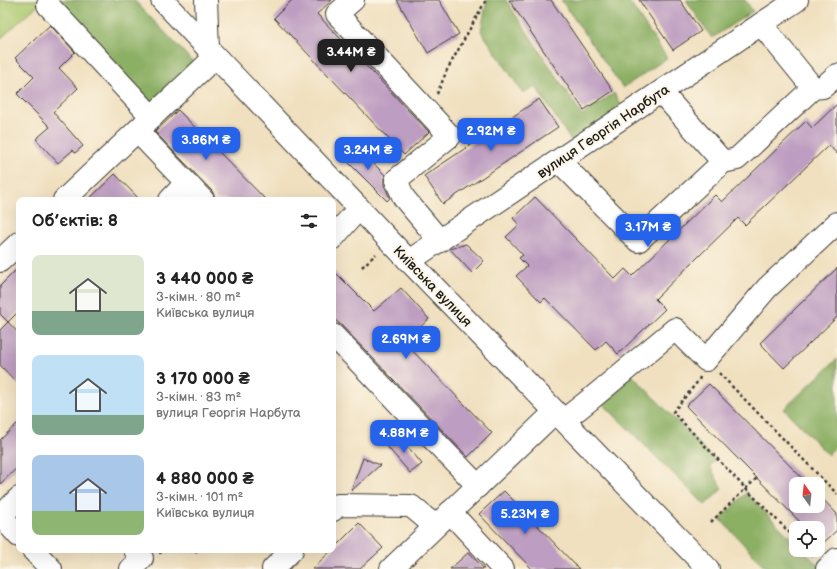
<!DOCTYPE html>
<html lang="uk">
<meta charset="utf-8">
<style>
body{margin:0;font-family:"Balsamiq Sans",sans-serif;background:#f6f6f6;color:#222;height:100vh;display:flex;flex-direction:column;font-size:15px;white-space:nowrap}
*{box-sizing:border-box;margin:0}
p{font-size:13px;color:#767676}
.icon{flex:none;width:22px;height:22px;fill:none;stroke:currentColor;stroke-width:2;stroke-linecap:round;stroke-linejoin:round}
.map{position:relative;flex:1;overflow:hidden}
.sheet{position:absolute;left:16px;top:197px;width:320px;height:356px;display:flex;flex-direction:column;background:#fff;border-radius:8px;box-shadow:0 4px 16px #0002}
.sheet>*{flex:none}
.needle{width:26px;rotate:345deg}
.tools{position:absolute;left:789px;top:477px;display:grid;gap:8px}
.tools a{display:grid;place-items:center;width:36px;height:36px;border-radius:8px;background:#fff;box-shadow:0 4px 16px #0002;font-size:20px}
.price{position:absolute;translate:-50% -34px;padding:0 9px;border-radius:8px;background:#2563eb;color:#fff;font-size:13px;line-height:26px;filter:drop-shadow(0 1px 2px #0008)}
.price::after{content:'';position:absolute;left:50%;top:24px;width:12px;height:9px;margin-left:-6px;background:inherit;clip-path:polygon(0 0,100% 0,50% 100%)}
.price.selected{background:#222;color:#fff}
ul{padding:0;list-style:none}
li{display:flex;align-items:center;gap:12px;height:100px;padding:0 16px}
li span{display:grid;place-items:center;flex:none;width:112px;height:80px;border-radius:8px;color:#555}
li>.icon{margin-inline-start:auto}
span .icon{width:48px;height:48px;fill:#fffc;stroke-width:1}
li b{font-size:17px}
h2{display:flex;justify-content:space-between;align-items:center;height:48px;padding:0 16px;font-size:17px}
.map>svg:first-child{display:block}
</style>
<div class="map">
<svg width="837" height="569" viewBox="0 0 837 569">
<rect width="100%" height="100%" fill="#fcf5e5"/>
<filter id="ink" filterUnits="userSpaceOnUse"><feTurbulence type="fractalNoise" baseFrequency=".025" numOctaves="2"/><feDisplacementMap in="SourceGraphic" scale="8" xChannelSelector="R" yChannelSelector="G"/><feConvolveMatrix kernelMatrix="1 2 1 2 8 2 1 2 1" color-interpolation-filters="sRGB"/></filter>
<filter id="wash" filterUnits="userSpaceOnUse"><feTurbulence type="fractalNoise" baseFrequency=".012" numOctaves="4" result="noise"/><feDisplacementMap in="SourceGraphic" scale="16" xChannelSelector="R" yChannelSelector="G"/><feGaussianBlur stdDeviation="0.9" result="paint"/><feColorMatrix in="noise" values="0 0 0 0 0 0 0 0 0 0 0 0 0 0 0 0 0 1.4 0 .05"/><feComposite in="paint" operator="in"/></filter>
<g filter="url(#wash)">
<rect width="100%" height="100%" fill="#f0e0bf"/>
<polygon fill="#afcb72" stroke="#667447" points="0,0 39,0 41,2 0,39"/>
<g fill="#8baf64" stroke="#546640">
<polygon points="48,0 134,0 196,65 150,108"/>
<polygon points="487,0 506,0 582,115 614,93 622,107 572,142 535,86 523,93 481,31"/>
<polygon points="561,0 628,0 667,58 623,88"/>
<polygon points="686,0 745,0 753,11 712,38"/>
<polygon points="837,359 837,446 828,455 784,409"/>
<polygon points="631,374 715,460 710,466 722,489 705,505 600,401"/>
<polygon points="746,493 796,543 796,550 803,550 821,568 820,569 767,569 720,519"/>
</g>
<g id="blocks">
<g fill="#bd9dc1">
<polygon points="292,0 332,0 317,14 429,132 404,155 274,18"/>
<polygon points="397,0 439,0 459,34 428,53"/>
<polygon points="509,0 551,0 613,91 584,110"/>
<polygon points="639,0 680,0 701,31 673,50"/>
<polygon points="50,25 75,52 59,68 78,88 53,112 83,146 75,153 73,150 58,163 36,139 50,127 17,94 34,77 15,58"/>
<polygon points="539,99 558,127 443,204 424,176"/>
<polygon points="837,104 837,154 829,145 745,225 738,218 655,299 665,309 618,354 606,341 596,350 545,298 541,302 516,276 527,266 519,258 523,255 506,237 519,225 513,218 535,197 615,279 625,269 632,276 715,195 722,202 806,121 812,128"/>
<polygon points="178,110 266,200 218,200 215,197 212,191 155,132"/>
<polygon points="356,146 385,175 384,178 384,185 390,198 387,201 344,158"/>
<polygon points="115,174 140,200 88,200"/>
<polygon points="466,244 484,261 472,273 450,249"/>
<polygon points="19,267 19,311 8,322 0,314 0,286"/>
<polygon points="837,268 837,317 784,368 760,343"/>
<polygon points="333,270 374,311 401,288 429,319 404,342 492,433 468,457 342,326 333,318"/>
<polygon points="8,322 19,334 19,385 0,365 0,330"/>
<polygon points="709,384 808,484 796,484 796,506 818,506 818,494 837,514 837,530 818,548 818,528 806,528 686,406"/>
<polygon points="19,422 19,466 0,484 0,440"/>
<polygon points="397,435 403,443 404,442 422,464 410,473 385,444"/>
<polygon points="363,458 380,465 351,491"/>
<polygon points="504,491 515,502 579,569 532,569 479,514"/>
<polygon points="359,523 383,548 360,569 312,569 332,550 333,550 333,549"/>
<polygon points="469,552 484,569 450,569"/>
</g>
</g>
</g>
<g filter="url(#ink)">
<use href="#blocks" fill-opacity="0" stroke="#3c3934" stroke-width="1"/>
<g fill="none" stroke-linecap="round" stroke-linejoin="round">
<g stroke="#3c3934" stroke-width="24">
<g id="minor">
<polyline points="206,0 208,49"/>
<polyline points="353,0 337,14 450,136 396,180 404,198 440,241"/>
<polyline points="48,5 152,117"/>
<polyline points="761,24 813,88"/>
<polyline points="661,92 723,162"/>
<polyline points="137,131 203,200"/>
<polyline points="559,161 638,241 723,162 737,159 813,88 823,87 837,75"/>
<polyline points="64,200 215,57"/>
<polyline points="170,200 186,183"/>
<polyline points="333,238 359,208"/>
<polyline points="0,261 19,243"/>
<polyline points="409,261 797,0"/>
<polyline points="333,335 478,486"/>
<polyline points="564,420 592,398 675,329 706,360 767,288 837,223"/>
<polyline points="19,498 1,516 19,536"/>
<polyline points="333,510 338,505 411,506 435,526"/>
<polyline points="450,512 503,569"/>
<polyline points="33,550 51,569"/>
<polyline points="131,569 142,558 135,550"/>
<polyline points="273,569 292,550"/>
<polyline points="391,569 555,412"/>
<polyline points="827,569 837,559"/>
</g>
</g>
<g stroke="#3c3934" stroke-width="24">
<polyline id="major" points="162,0 409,261 708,569"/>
</g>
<g stroke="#3c3934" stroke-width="2.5" stroke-dasharray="3 3" stroke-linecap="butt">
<polyline points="437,94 447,70 486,0"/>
<polyline points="362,267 376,254"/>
<polyline points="719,373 837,494"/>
<polyline points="700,377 699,380 673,412 746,489 796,539"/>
<polyline points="711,522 757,478"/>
<polyline points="807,550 814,557"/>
<polyline points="159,553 165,551 197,551 201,550"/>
</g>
<use href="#minor" stroke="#fff" stroke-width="22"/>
<use href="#major" stroke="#fff" stroke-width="22"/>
</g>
</g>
<g text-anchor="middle" stroke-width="4" stroke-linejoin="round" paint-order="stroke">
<g font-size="14" fill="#1c1c1c" stroke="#fcf5e5">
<text transform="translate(603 131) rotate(-34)" y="5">вулиця Георгія Нарбута</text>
<text transform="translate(433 286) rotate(46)" y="5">Київська вулиця</text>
</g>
</g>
</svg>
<div class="tools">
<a><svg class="needle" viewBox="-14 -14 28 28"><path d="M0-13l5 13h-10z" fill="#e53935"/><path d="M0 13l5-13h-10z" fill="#767676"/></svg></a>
<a><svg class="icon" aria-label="locate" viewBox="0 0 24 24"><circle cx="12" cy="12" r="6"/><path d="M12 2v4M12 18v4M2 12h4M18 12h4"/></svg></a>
</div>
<b class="price selected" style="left:351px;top:73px">3.44M ₴</b>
<b class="price" style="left:491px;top:152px">2.92M ₴</b>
<b class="price" style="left:206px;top:161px">3.86M ₴</b>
<b class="price" style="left:368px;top:171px">3.24M ₴</b>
<b class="price" style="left:648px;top:248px">3.17M ₴</b>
<b class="price" style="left:406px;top:360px">2.69M ₴</b>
<b class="price" style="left:404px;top:454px">4.88M ₴</b>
<b class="price" style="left:525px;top:535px">5.23M ₴</b>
<section class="sheet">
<h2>Об’єктів: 8<svg class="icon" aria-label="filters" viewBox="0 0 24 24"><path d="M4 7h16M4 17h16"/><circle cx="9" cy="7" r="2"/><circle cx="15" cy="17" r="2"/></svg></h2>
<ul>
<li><span style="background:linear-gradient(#dfe7d0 70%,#7fa58c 0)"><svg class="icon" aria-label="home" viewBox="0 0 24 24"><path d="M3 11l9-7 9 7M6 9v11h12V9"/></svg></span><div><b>3 440 000 ₴</b><p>3-кімн. · 80 m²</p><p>Київська вулиця</p></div></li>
<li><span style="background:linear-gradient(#bfe0f5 75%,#7fa58c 0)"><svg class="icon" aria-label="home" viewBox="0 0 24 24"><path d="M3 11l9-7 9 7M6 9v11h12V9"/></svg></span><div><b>3 170 000 ₴</b><p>3-кімн. · 83 m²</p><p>вулиця Георгія Нарбута</p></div></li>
<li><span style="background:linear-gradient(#a9c7e8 70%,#8fb573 0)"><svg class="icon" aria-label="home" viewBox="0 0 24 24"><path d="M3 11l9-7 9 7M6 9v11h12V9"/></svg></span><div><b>4 880 000 ₴</b><p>3-кімн. · 101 m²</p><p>Київська вулиця</p></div></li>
</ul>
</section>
</div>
